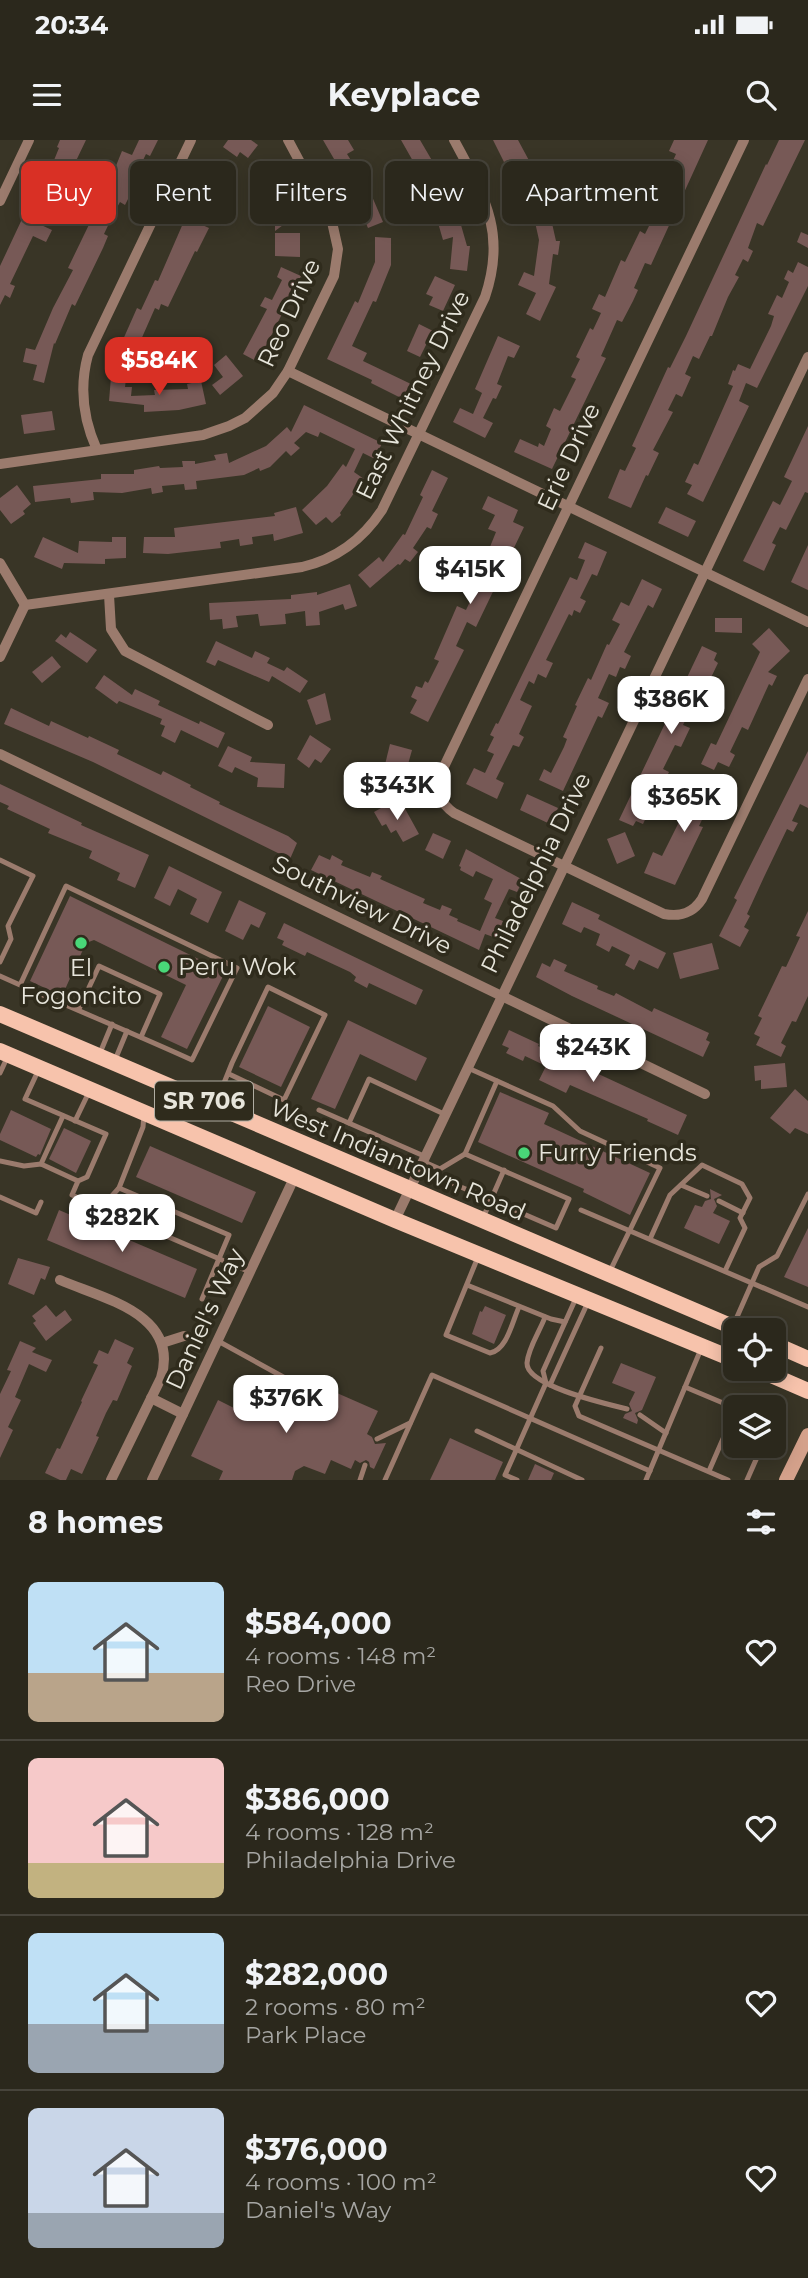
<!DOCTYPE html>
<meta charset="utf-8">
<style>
body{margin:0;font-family:Montserrat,sans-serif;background:#333025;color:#f1f3f6;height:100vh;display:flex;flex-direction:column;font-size:26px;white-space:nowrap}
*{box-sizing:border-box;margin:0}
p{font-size:23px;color:#a6a6a3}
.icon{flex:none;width:38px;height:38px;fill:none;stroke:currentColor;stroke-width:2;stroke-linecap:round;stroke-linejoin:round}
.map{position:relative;height:1340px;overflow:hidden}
.details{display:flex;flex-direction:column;background:#2b281c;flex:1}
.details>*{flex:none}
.top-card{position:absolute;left:21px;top:21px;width:766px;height:63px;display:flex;gap:14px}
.tools{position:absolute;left:723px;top:1178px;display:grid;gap:14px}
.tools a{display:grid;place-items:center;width:63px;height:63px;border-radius:10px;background:#2b281c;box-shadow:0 4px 18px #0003,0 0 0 2px #47443b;font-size:35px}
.price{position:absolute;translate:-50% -60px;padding:0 16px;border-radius:14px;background:#fff;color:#222;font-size:23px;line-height:46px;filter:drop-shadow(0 2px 4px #0008)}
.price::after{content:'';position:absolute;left:50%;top:42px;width:21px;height:16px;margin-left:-10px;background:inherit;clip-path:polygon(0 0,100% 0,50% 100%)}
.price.current{background:#d93025;color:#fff}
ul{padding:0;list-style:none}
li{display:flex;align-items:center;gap:21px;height:175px;padding:0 28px}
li+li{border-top:2px solid #47443b}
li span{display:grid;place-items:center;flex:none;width:196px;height:140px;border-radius:10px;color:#555}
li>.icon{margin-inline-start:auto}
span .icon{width:84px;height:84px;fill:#fffc;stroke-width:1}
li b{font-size:30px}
h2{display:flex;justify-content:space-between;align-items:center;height:84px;padding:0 28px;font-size:30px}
.chip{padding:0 24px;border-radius:10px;background:#2b281c;box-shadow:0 4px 18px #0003,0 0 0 2px #47443b;font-size:24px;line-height:63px}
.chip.current{background:#d93025;color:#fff}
.status{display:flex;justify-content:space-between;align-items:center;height:49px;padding:0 35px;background:#2b281c;direction:ltr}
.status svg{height:19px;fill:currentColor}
header{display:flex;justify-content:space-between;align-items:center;height:91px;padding:0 28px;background:#2b281c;font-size:32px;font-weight:700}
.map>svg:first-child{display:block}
</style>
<div class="status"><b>20:34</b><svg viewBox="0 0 49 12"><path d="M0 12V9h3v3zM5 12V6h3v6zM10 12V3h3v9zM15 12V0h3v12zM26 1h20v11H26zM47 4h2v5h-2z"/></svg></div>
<header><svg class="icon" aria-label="menu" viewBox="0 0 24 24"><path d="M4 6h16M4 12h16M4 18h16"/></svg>Keyplace<svg class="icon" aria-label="search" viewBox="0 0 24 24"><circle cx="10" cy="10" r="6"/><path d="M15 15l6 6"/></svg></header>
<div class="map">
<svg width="808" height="1340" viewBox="0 0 808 1340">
<rect width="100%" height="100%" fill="#393526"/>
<g fill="#775956">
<polygon points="60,0 86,0 75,23 81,26 61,72 48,66 39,84 52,90 46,102 33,96 10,144 15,146 10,158 5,155 0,165 0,126 23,77 29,80 38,62 33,60 40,46 43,47 59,8 57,7"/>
<polygon points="139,0 158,0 150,16 146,14 128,51 131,53 125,65 120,62 114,73 104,94 108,96 103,108 75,166 72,164 55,204 54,203 44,243 33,240 37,225 23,222 26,208 35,210 53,168 73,130 68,128 98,66 95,65 105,41 109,43 122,11 132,15"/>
<polygon points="228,0 251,0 258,5 248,18 240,12 237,17 223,7"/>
<polygon points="323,0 348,0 354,10 347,14 368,47 383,82 368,88 357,63 359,62"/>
<polygon points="401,0 420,0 437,29 431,33 447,58 454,80 457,71 467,106 470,106 467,131 450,129 453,97 443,100 436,76 418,49 426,44"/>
<polygon points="493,0 518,0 539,39 534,41 543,62 547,61 556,101 560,101 558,115 553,114 549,144 556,147 540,181 526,174 536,153 518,145 524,132 534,136 539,100 529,55 523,57 508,20 504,22"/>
<polygon points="674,0 708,0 651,125 645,123 634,148 638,150 633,161 622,182 617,180 601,216 606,218 552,329 514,312 520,299 538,307 539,303 544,306 551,289 546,286 554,268 560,271 576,239 571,237 580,219 576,217 590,188 593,190 601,173 592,169 599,154 605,157 621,120 625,122 640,91 645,94 656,72 651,70 676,14 669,11"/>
<polygon points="779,0 805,0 763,86 757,83 748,108 753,111 748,122 743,119 735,135 739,137 728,157 712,196 710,196 699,219 693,216 685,234 691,237 682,257 676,254 668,270 673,272 653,310 659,313 648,336 646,335 631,368 608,358 620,329 625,331 636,308 632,306 668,227 670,228 686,196 766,24 767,25"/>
<polygon points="269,26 275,38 279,35 284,46 280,48 298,74 275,91 275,82 271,76 276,73 262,57 251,35"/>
<polygon points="201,42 217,49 200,84 209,88 197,112 195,111 168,167 161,164 159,170 155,168 129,227 114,220 137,168 141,170 155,140 158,141"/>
<polygon points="801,92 808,95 808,108 797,102"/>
<polygon points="275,93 300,93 300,117 275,116"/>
<polygon points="375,97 391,98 391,125 376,162 373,161 352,206 367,213 363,221 411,244 403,259 371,243 372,240 327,219 355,161 358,163 375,122"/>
<polygon points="798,122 808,127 808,146 757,248 746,243 739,261 749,266 703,362 687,354 692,345 685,342 694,323 698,325 733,246 728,244 733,230 735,231 738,224 750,229 771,186 774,176 768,174 777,155 782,158 789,142 784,139 788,130 793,133"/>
<polygon points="281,127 301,136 258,222 243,214 267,169 260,166 265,157 272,160 282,140 277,137"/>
<polygon points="435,136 455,145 443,171 429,165 433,157 426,154"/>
<polygon points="419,184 433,191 420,217 407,211"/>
<polygon points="498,196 520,206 514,218 508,216 497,244 502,246 496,259 493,258 483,278 493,283 485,298 453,282 460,268 473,274 482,253 475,249"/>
<polygon points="226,215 243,236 220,255 212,245 223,237 214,225"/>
<polygon points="111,237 126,239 125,247 132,247 131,256 155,255 154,250 188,249 187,244 201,241 206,264 179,270 144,272 144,265 109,261"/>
<polygon points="304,265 382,303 375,319 363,313 354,332 364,339 340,373 341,375 332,383 326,377 316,385 302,370 327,346 343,324 346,327 355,309 320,292 318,297 306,292 294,303 300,308 291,316 286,311 270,327 260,331 259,328 244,335 196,341 197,349 185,350 184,344 162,346 163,352 152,354 151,348 122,353 93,352 94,360 71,363 70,358 35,362 33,346 101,339 101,334 134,334 134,330 159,326 160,328 183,327 182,321 195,321 195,324 216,320 214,315 227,313 229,323 266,306 287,287 291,292"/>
<polygon points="52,271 55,290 24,294 21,275"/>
<polygon points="808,286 808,353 805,352 786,390 780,387 772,403 776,405 764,431 743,421 773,361 780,365 792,341 784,337"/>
<polygon points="432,330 448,338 432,371 438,374 431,389 427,387 413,408 418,412 410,422 405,419 400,425 398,424 370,448 358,435 379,417 383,422 403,394 405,395 423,357 420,355"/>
<polygon points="17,345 31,364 23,371 25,374 11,384 0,370 0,358"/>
<polygon points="488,356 518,370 513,382 524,387 476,487 467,482 456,506 464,510 428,582 410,573 417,560 411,557 416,546 422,548 425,541 428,543 439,521 434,519 457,466 466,470 475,451 469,448 476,433 479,434 496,392 488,389 495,375 482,369"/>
<polygon points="296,367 303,393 274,401 273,394 252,397 253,404 240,406 239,399 220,402 221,408 168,414 143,413 144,397 175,397 174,388 275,376 274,373"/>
<polygon points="666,367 696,381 688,397 658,383"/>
<polygon points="43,397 78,413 79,401 112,402 112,397 126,397 126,418 105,419 105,424 64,423 62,429 34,417"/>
<polygon points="585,402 607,412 597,436 592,434 580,458 586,461 580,473 574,470 572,476 569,474 546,520 553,523 546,538 538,534 534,544 529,541 520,560 532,566 519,594 524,597 519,607 513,605 496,639 504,643 497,659 466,644 474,628 485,633 494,614 487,611 494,597 490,595 496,583 498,584 570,437 577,440 585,420 578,418"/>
<polygon points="808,405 808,450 791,442"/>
<polygon points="642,439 662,449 653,468 648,465 624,512 631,516 625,529 620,527 616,537 609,534 598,558 609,563 602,578 598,576 563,651 539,640 544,629 551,633 564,607 567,599 563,597 577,566 575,565 588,538 591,540 607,504 609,505 620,484 612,480 621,462 629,466"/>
<polygon points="350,444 357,466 345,470 343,464 319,472 320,485 306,486 305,471 285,474 286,484 260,486 258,474 236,476 238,487 223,489 222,479 210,480 209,463 291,459 291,455 317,452 317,455"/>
<polygon points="715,478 742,478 742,493 715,492"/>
<polygon points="769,488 790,511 768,532 777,536 772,546 769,544 748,590 742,587 730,612 735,615 729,627 718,622 714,630 701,624 711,603 716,605 760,512 752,504"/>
<polygon points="70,492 97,510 87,523 55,501 61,494 66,498"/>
<polygon points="216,501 252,518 255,511 270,518 267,523 284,531 287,527 308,541 300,553 272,536 269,542 218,520 215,526 206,522"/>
<polygon points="702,506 717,513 714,520 718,523 705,550 708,551 698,571 691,568 683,585 690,588 681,607 675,605 663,629 669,632 662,646 654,642 645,660 653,663 643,684 636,681 633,686 619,680"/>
<polygon points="52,516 61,527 42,543 32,532"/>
<polygon points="104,535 132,555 135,549 160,561 158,565 199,584 200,581 225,593 218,608 181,590 175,603 161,596 165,586 160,584 162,579 119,561 117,564 95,548"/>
<polygon points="325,553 331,580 316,585 307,560"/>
<polygon points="11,568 49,586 51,581 88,598 89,596 119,610 117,614 161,635 163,631 191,645 190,647 220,662 219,664 288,696 297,703 290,719 93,622 4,584"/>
<polygon points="310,595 331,609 321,623 315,619 309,628 297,619"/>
<polygon points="390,604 412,610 403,642 382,637"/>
<polygon points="228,606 252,617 250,622 285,624 284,648 257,647 258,638 235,627 232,633 218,626"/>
<polygon points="808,611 808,668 800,664 792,681 798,683 793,692 787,689 764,737 747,774 750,776 744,787 749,790 740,807 719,796 737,760 734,758 748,730"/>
<polygon points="701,638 723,648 718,659 713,657 699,686 703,687 675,745 644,733 653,712 662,716 690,660 685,658 690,647 695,650"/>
<polygon points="0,644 82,683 81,685 149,715 135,748 117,740 120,733 89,718 92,711 48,693 50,689 7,669 9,666 0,662"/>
<polygon points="527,654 558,668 550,684 520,670"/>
<polygon points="388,664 392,670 403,665 419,694 403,702 396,690 391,693 386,684 382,686 374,672"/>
<polygon points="625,692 635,716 617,724 607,699"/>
<polygon points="433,693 451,701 443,719 425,710"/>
<polygon points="466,709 523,740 517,752 509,749 495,778 503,781 496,798 485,794 479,810 311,730 319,715 330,720 332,715 343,721 341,725 370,737 372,732 382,736 380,739 425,759 423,763 440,770 442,765 452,769 449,775 458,779 457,781 480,791 492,763 484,759 493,739 476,731 473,737 460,730 461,727 459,726"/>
<polygon points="169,726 222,752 208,783 190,774 197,759 178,749 170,766 154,758"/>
<polygon points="70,756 225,832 187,909 161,897 186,845 94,800 86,803 62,856 30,841"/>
<polygon points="239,760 266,773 259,788 251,784 243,800 225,791"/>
<polygon points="572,762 600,775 598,779 666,813 658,829 639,820 634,830 625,825 630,815 612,806 609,812 596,805 600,794 584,787 581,793 562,784"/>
<polygon points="808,771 808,856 796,882 792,881 781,903 786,906 781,917 756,905 760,897 754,894 762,878 758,876 782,826 786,827 800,797 796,796"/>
<polygon points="284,783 423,850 416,865 369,843 367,848 354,841 356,837 350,832 307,812 305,816 282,805 284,801 277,798"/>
<polygon points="712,803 719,829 680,839 673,813"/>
<polygon points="554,819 567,825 564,831 598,846 597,849 614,856 616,853 652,872 654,868 709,893 706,900 710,902 703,917 572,856 536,837 542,823 550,827"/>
<polygon points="268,866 310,887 281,947 239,927"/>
<polygon points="348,880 427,918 416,941 360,914 335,969 311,959"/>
<polygon points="509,890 539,904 538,906 687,975 678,995 647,981 648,979 570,945 566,953 539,940 546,926 525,916 523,921 506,913 509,908 502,905"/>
<polygon points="785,923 787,947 761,949 761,940 755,941 754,926"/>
<polygon points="795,949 808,961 808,994 795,988 790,994 770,978"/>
<polygon points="500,952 549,973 544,984 650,1033 630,1075 583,1052 584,1049 478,1002"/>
<polygon points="11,970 51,989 40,1015 38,1014 36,1017 0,1000 0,994"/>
<polygon points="64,988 91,1001 76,1033 49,1019"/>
<polygon points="150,1006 256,1052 242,1083 136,1037"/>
<polygon points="710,1049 722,1055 714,1059 717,1066 713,1073 730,1081 719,1104 684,1088 695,1065 702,1067 705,1061 711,1059"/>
<polygon points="59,1070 197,1129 185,1158 47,1100"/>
<polygon points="808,1088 808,1147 784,1137"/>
<polygon points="18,1118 50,1127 45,1140 41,1138 34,1155 8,1144"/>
<polygon points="46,1165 56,1177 65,1170 72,1180 46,1201 33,1183 36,1181 32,1176"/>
<polygon points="485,1166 506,1175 494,1204 472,1194 480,1171 482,1172"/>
<polygon points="115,1199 134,1208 127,1223 132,1226 117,1261 113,1260 106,1273 96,1296 99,1297 82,1334 71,1329 66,1340 60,1340 45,1333 57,1308 60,1309 82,1262 81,1261 98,1225 93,1223 99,1210 108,1214"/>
<polygon points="20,1201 36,1208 32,1212 52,1220 46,1232 29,1224 15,1257 21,1260 8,1287 13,1290 0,1318 0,1254 11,1231 7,1230"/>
<polygon points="621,1223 656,1237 642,1270 635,1273 638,1280 637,1284 623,1278 625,1274 632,1271 629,1264 635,1252 612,1243"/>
<polygon points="252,1240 311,1267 321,1246 378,1271 367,1294 372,1297 375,1304 386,1303 374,1329 370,1327 369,1322 366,1320 360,1323 355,1320 351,1329 331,1320 325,1334 304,1326 295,1331 292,1340 219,1340 223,1331 191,1316 218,1260 238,1270"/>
<polygon points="450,1298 503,1322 495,1340 430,1340"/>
<polygon points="535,1324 554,1333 551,1340 528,1340"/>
</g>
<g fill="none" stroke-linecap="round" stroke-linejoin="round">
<g stroke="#9b7b6d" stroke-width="5">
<polyline points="0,720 33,736 8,786 11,799 0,822"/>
<path d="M0,836c64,29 128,55 192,84l45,-92 -171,-82 -46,99"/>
<polyline points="79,869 99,826 160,854 141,897"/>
<polyline points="100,913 112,884"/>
<polyline points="115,920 127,891"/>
<polyline points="468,928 553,966 580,991 660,1028 610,1131"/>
<polyline points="38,931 25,959 106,994 87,1037 78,1041 72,1055 101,1068 119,1048 143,987 144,974"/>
<polyline points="0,933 7,918"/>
<polyline points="216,963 232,923 268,847 325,875 284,960 229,934"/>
<polyline points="319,970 424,1016"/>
<polyline points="75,981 89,952"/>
<polyline points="349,983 369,939 444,974"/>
<polyline points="465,1014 497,941"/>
<polyline points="0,1021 24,1026 41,1024 63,976"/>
<polyline points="422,1021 440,1029 465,1014 569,1059 556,1088 454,1044"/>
<polyline points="41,1024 78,1041"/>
<polyline points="681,1045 707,1056"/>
<polyline points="119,1048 229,1095 202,1159"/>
<polyline points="0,1057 36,1073 41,1062"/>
<polyline points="719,1061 743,1073"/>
<polyline points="101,1068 250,1132"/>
<polyline points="581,1070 808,1167"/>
<polyline points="483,1078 504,1030"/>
<polyline points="650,1099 670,1055 702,1025 742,1044 750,1058 740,1078 745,1088 725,1131"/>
<path d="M478,1117l-32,78 44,18c17,-3 22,-31 29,-46"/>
<polyline points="467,1145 551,1179 565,1182"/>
<path d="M545,1177c-5,14 -17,31 -18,46 -1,23 80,41 100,46"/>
<polyline points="733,1186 759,1127 777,1116 808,1054"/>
<polyline points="218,1201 307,1250"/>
<polyline points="601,1208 575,1266 579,1276 728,1340"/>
<polyline points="550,1245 588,1162"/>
<polyline points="685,1247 735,1268"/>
<polyline points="640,1275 666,1293"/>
<polyline points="477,1291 582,1340"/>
<polyline points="377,1299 410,1283"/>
<polyline points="709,1331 735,1271"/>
<polyline points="360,1340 365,1325"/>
<polyline points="385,1340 432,1235 650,1331"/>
<polyline points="517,1340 505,1335 546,1243 543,1231 576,1158"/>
<polyline points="646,1340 701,1209"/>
<polyline points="747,1340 762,1306"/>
</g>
<g stroke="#9b7b6d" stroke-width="10">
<path d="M744,0l-304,635c-4,17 0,28 14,38l210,101c17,3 29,-1 38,-15l106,-220"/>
<polyline points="0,61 29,0"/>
<polyline points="288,231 808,482"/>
<path d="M97,310c-14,-31 -18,-62 -9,-95l103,-215"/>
<polyline points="0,324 203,295 229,286 245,278 273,253 288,231 334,136 338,109 332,82 288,0"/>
<polyline points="0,423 25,465"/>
<polyline points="109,455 111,489 125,511 268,585"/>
<path d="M25,465l277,-38c34,-8 61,-28 80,-57l103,-213c22,-65 -1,-101 -31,-157"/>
<polyline points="0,517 25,465"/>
<polyline points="0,614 705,954"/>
<polyline points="395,1080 808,217"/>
<path d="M60,1140c44,19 120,34 101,98l-50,102"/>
<polyline points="162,1203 184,1196"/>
<polyline points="151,1258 183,1274"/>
<polyline points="152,1340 295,1036"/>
</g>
<polyline stroke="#d4a18b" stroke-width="14" points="786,1340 808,1295"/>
<g stroke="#f7c3ac" stroke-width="16">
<polyline points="0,874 740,1190"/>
<polyline points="0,911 395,1080 735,1220"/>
<polyline points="774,1204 808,1219"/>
<polyline points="755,1228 808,1251"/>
</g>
</g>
<g fill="#49d778" stroke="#2f2b1c" stroke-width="2.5">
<circle cx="81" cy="803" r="7"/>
<circle cx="164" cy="827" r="7"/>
<circle cx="524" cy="1013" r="7"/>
</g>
<g text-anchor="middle" stroke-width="7" stroke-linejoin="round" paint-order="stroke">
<rect fill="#2f2b1c" stroke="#b0ada2" stroke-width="2" x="155" y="941.5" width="98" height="39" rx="5"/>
<g font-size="23" font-weight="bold" fill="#e7e5db">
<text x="204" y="969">SR 706</text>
</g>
<g font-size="24" fill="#e7e5db" stroke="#2f2b1c">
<text transform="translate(289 173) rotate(-65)" y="8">Reo Drive</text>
<text transform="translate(413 255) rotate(-64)" y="8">East Whitney Drive</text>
<text transform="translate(569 317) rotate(-65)" y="8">Erie Drive</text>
<text transform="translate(536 733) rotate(-64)" y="8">Philadelphia Drive</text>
<text transform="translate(362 765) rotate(26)" y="8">Southview Drive</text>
<text transform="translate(398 1020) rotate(23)" y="8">West Indiantown Road</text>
<text transform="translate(205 1179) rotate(-65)" y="8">Daniel's Way</text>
</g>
<g font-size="24" fill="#e7e5db" stroke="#2f2b1c" text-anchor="start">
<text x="178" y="835">Peru Wok</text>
<text x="81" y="836" text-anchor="middle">El<tspan x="81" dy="28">Fogoncito</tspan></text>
<text x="538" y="1021">Furry Friends</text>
</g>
</g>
</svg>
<div class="tools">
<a><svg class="icon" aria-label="locate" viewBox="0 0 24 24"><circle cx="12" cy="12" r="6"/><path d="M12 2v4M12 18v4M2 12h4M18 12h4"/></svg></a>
<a><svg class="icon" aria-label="layers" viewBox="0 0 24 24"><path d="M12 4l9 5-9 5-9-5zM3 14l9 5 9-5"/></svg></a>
</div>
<b class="price current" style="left:159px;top:257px">$584K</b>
<b class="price" style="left:470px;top:466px">$415K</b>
<b class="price" style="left:671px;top:596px">$386K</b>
<b class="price" style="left:397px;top:682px">$343K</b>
<b class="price" style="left:684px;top:694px">$365K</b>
<b class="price" style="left:593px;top:944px">$243K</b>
<b class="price" style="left:122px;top:1114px">$282K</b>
<b class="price" style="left:286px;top:1295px">$376K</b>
<div class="top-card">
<a class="chip current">Buy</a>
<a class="chip">Rent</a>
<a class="chip">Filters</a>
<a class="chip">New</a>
<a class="chip">Apartment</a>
</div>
</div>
<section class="details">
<h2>8 homes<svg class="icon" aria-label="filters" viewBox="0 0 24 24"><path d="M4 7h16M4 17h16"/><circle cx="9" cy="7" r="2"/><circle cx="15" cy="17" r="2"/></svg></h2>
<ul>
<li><span style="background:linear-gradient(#bfe0f5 65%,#b9a48a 0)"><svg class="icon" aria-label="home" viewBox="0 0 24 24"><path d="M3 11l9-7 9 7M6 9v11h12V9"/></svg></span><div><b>$584,000</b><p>4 rooms · 148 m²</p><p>Reo Drive</p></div><svg class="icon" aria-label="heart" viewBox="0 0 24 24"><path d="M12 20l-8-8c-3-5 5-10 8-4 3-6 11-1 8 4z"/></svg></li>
<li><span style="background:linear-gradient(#f6c9c9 75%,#c2b280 0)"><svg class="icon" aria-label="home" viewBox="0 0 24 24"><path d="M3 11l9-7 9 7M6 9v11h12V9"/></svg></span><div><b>$386,000</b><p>4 rooms · 128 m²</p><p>Philadelphia Drive</p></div><svg class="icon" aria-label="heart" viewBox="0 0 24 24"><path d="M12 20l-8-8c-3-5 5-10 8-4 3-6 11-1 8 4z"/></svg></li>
<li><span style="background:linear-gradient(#bfe0f5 65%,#9aa5b1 0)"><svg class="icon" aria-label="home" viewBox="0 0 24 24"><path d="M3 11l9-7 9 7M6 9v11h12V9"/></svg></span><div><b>$282,000</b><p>2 rooms · 80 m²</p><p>Park Place</p></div><svg class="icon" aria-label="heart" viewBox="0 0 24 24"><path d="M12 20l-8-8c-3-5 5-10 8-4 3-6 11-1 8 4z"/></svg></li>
<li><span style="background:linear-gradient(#c9d6e8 75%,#9aa5b1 0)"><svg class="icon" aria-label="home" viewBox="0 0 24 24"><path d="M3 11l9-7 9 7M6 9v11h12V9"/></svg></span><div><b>$376,000</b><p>4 rooms · 100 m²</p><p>Daniel's Way</p></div><svg class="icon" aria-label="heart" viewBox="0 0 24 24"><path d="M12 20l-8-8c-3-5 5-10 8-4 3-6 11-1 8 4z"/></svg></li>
</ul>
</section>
